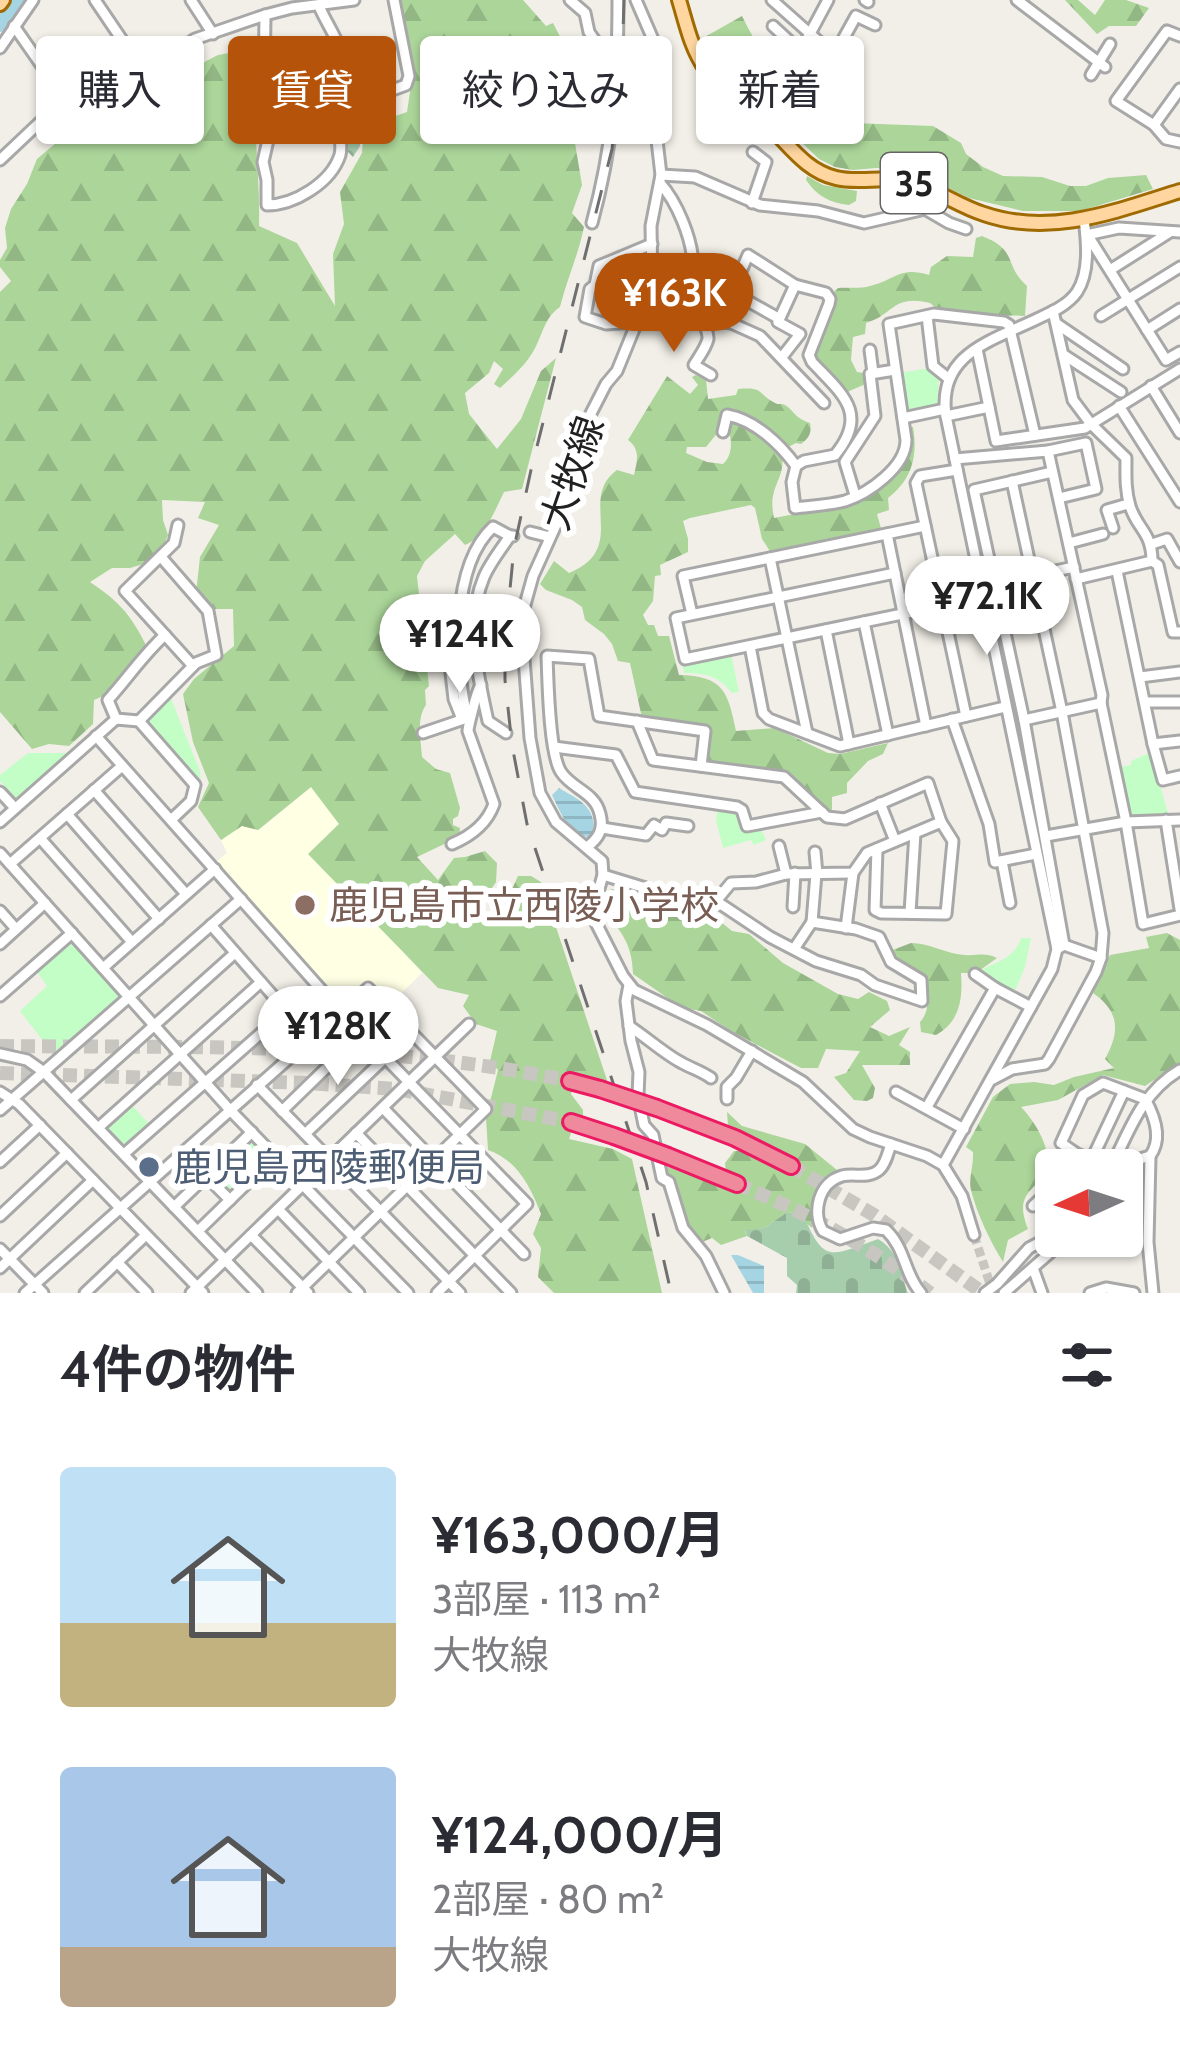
<!DOCTYPE html>
<html lang="ja">
<meta charset="utf-8">
<style>
body{margin:0;font-family:Cabin,"Noto Sans JP",sans-serif;background:#f2f2f3;color:#2b2b33;height:100vh;display:flex;flex-direction:column;font-size:45px;white-space:nowrap}
*{box-sizing:border-box;margin:0}
p{font-size:39px;color:#7c7c81}
.icon{flex:none;width:66px;height:66px;fill:none;stroke:currentColor;stroke-width:2;stroke-linecap:round;stroke-linejoin:round}
.map{position:relative;height:1293px;overflow:hidden}
.details{display:flex;flex-direction:column;background:#fff;flex:1}
.details>*{flex:none}
.hud{position:absolute;left:36px;top:36px;width:1110px;height:108px;display:flex;gap:24px}
.needle{width:78px;rotate:267deg}
.buttons{position:absolute;left:1035px;top:1149px;display:grid;gap:24px}
.buttons a{display:grid;place-items:center;width:108px;height:108px;border-radius:12px;background:#fff;box-shadow:0 3px 9px #0004;font-size:60px}
.price{position:absolute;translate:-50% -102px;padding:0 27px;border-radius:42px;background:#fff;color:#222;font-size:39px;line-height:78px;filter:drop-shadow(0 3px 6px #0008)}
.price::after{content:'';position:absolute;left:50%;top:72px;width:36px;height:27px;margin-left:-18px;background:inherit;clip-path:polygon(0 0,100% 0,50% 100%)}
.price.active{background:#b45309;color:#fff}
ul{padding:0;list-style:none}
li{display:flex;align-items:center;gap:36px;height:300px;padding:0 60px}
li span{display:grid;place-items:center;flex:none;width:336px;height:240px;border-radius:12px;color:#555}
li>.icon{margin-inline-start:auto}
span .icon{width:144px;height:144px;fill:#fffc;stroke-width:1}
li b{font-size:51px}
h2{display:flex;justify-content:space-between;align-items:center;height:144px;padding:0 60px;font-size:51px}
.tag{padding:0 42px;border-radius:12px;background:#fff;box-shadow:0 3px 9px #0004;font-size:42px;line-height:108px}
.tag.active{background:#b45309;color:#fff}
.map>svg:first-child{display:block}
</style>
<div class="map">
<svg width="1180" height="1293" viewBox="0 0 1180 1293">
<defs>
<pattern id="forest-firs" width="22" height="20" patternUnits="userSpaceOnUse" patternTransform="scale(3)"><rect width="22" height="20" fill="#abd599"/><path d="M5 1l3.5 6h-7zM16 11l3.5 6h-7z" fill="#93b784"/></pattern>
<pattern id="cemetery-stones" width="16" height="16" patternUnits="userSpaceOnUse" patternTransform="scale(3)"><rect width="16" height="16" fill="#a6cdac"/><path d="M2 7V4a2 2 0 0 1 4 0v3zM10 15v-3a2 2 0 0 1 4 0v3z" fill="#8fb094"/></pattern>
<pattern id="water-rules" width="6" height="5" patternUnits="userSpaceOnUse" patternTransform="scale(3)"><rect width="6" height="5" fill="#a5d5e3"/><path d="M0 2.5h6" fill="none" stroke="#8eb7c2"/></pattern>
</defs>
<rect width="100%" height="100%" fill="#f2efe8"/>
<polygon fill="#ffffe4" points="311,787 339,824 309,853 400,946 422,973 389,1005 368,982 341,1003 213,864 227,853 221,840 242,826 259,830"/>
<g fill="url(#forest-firs)">
<path d="M400,0h123l23,26 7,-3 17,33 -7,15 19,114 -10,28 12,14c-6,29 -17,52 -24,80 -16,11 -17,27 -26,43 -8,15 -22,27 -34,38l-6,-4 9,-15 -9,-8 -5,12 -24,20 4,21 28,35 24,-30 20,-48 15,-13 -34,131 -18,3c-10,20 -18,44 -39,53l-10,-11 -30,27 -8,15 12,110 -4,4 1,15c-10,14 -5,35 -4,52l14,12 14,4 10,35 -2,8 -5,3v6l7,3 -1,9 -42,20 21,23 16,-22 11,-1 20,-6 12,12 -1,19 -14,21 3,9 14,6 19,-42h13l10,6 68,204 -35,-10 -3,18 12,16v9l-6,-3 -8,23 44,10 19,10 30,134h-108l-16,-16 3,-29 -8,-14 8,-20c-11,-28 -24,-54 -53,-64l-2,-32 12,-48 -8,-9 7,-30 -21,-7 -13,-18 6,-11 -31,-7 -130,-134 31,-30 -28,-37 -53,43 -16,-4 -21,14 -23,-33 11,-24 -16,-41 -10,-48 11,-15 40,-33 -1,-37h-23l-14,-16 4,-36 19,-32 -21,-7 7,-16 -43,-2 1,20 5,15 -6,14 -12,13 -20,6h-18l-22,14c30,20 41,33 57,65 -12,23 -29,44 -53,53l-1,24 -24,22 -20,-2 -17,5 -32,-37v-420l11,-11 -11,-14v-7l7,-12 -2,-20 6,-19 16,-25 10,-25 32,-27 80,-35 30,-22 39,-20 39,-7c0,20 -4,40 -4,59 -1,10 3,20 3,30 1,30 4,59 3,89l38,17 38,63 -2,-52 11,-30 -4,-32 22,-39 2,-26 43,-15 6,-40z"/>
<polygon points="1065,0 1078,0 1095,15 1105,0 1126,0 1149,8 1136,26 1109,26 1097,34"/>
<path d="M742,16c18,38 39,61 70,88l11,-1 8,-10 26,-8 -11,18 6,20 81,3 28,17 5,11 17,13 20,9 39,1 28,9h16l22,-8 38,-3 7,14 -73,22h-57l-54,-13 -29,-14 -16,-13 -48,-3 -23,2 -18,-3 -16,-8 -41,-39 -50,-38 -25,-44z"/>
<path d="M807,176l16,9 34,6 -1,10 -7,4c-19,-2 -32,-9 -43,-25z"/>
<path d="M982,236c37,14 21,29 45,50l-2,30c-28,-3 -73,9 -95,-13 -38,-9 -36,12 -64,20l-1,11 -12,3 -2,23 6,12 7,1 6,9 -25,11 -32,-36v-6l20,-47v-11l5,-5c10,-1 22,1 32,-2 26,-6 29,-20 59,-11l2,-8 16,-11 26,1 3,-19z"/>
<path d="M707,273l17,2 -6,35 3,3 -5,4c-17,-5 -21,-24 -20,-41z"/>
<path d="M696,375l10,5 2,19 28,-4 2,-6c27,-2 18,4 37,14 3,2 7,0 10,2 10,6 8,12 25,18 2,10 -1,15 -9,21l-5,-1 -10,5 -61,-35 -2,13 -17,21h-19l-1,6 21,9 16,2c8,-7 9,-18 7,-28l-5,-3 5,-12 4,-2 46,28c10,32 -14,36 -6,71l84,-16v-5c15,-8 50,-31 53,-49 1,-7 -3,-14 -4,-21h6c5,29 -1,53 -25,71l1,12 -12,4 5,18 -110,22 -10,-15 -7,-31 -4,-3 -61,13 -7,3 5,18v13l-28,13 1,10 -6,1 -2,25 -10,14 5,10h6l4,11h11l10,39c45,1 49,17 57,56l39,-3 53,25 12,1 48,-11 -5,11 -15,7 -21,22v10l-15,4v18l-46,-41 -79,-11 2,-33 -67,-12 -12,-55 -12,-2 -6,-17 -8,-10 -19,-14 -3,-13 -10,-7 -26,-10 -6,-6 14,-23 15,12c61,-25 8,-74 48,-103l17,5c3,-14 7,-25 -6,-35l39,-64 23,18 8,-9 -6,-8z"/>
<path d="M614,889l9,3 17,15h17l5,5 42,-4 28,23 17,3 34,29 55,31 20,5 11,-7 18,9 3,9 -20,17 19,9 21,-9 -11,18 11,7v13h-48l13,23 -2,10 -6,3 -13,-1 -20,-23 12,-4 14,-22 -34,-2 -8,19h-17l-70,-37 -30,-20 -19,-3 -49,-34c-1,-33 -13,-41 -30,-68l5,-16z"/>
<path d="M1167,933l13,7v123l-35,23 -42,-11 -45,25 -37,7c12,12 32,42 25,61 -10,26 -33,23 -18,61l-20,11 -5,22c-13,-21 -26,-48 -32,-72 -3,-11 3,-25 2,-38l-7,-5 27,-50 17,-13 24,-2 20,3 20,-8 40,-9 -9,-9c15,-27 15,-47 -12,-66l17,-38 39,-7 -3,-11z"/>
<path d="M911,943c19,0 35,11 54,12 13,1 20,-3 32,3l-21,15h-15c2,25 -1,49 -25,62l-15,-3 -1,-10c12,-13 6,-27 4,-43l-31,-17 -3,-11z"/>
<path d="M727,1112l15,14 63,18 32,26c-17,19 -25,32 -25,58l-5,-4 -5,-12 -16,1 -22,15 -19,3 2,5 -26,9 -9,-7 -17,7 -6,-7 -24,-72 69,24 5,-11 -13,-7 -1,-9 9,-12h10l46,20 6,-10 -68,-35z"/>
</g>
<g fill="url(#cemetery-stones)">
<polygon points="349,113 360,127 360,146 353,157 344,148 339,115"/>
<path d="M802,1212c22,52 27,45 76,27 22,13 21,33 30,54h-112l1,-8 -10,-9v-18l-40,-22 -2,-6 19,-2 22,-15z"/>
</g>
<g fill="#c3fec7">
<polygon points="930,368 939,377 937,406 907,413 904,410 899,373"/>
<path d="M731,653l8,39 -7,1c-13,-17 -27,-20 -48,-20l-2,-10z"/>
<polygon points="170,696 200,771 201,783 145,722"/>
<polygon points="1151,752 1169,817 1132,819 1127,816 1119,767 1131,765 1131,761"/>
<polygon points="28,753 69,753 18,800 0,781 0,775"/>
<path d="M718,807c19,2 42,14 48,33l-12,5 -3,-5 -28,8 -7,-28z"/>
<path d="M1021,938h10l-6,29 -11,26 -38,-20c18,-11 38,-13 45,-35z"/>
<polygon points="72,942 119,997 54,1055 20,1011 47,986 37,972"/>
<polygon points="131,1104 150,1125 121,1148 105,1129"/>
<polygon points="252,1141 269,1159 231,1196 213,1178"/>
</g>
<g fill="url(#water-rules)">
<path d="M559,788c20,12 35,17 35,42l-6,7c-21,-5 -27,-24 -36,-42z"/>
<polygon points="731,1255 738,1255 764,1266 764,1293 753,1293"/>
</g>
<g fill="none" stroke-linecap="round" stroke-linejoin="round">
<polyline stroke="#a5d5e3" stroke-width="14" points="0,25 19,0"/>
<polyline stroke="#c8c6c0" stroke-width="9" stroke-dasharray="9 4.5" stroke-linecap="butt" points="974,1235 993,1293"/>
<g stroke="#c8c6c0" stroke-width="14" stroke-dasharray="14 7" stroke-linecap="butt">
<path d="M0,1046c191,2 382,-5 570,35"/>
<polyline points="0,1073 306,1083 397,1089 571,1122"/>
<polyline points="791,1166 874,1215 983,1293"/>
<path d="M737,1184c68,28 134,63 193,109"/>
</g>
<g stroke="#a8a8a8" stroke-width="15">
<g id="minor">
<polyline points="95,0 143,71"/>
<polyline points="191,0 213,34"/>
<polyline points="570,0 585,13 589,32 618,74"/>
<polyline points="636,0 661,58 655,123 661,175 651,226 652,285 617,371 606,384 584,427 584,442 569,496 533,576 521,619 530,738 540,793 556,822 602,861 603,875 594,906 595,921 623,976 634,990 707,1025 803,1082 853,1129 870,1137 927,1156 943,1165 962,1196 974,1235"/>
<polyline points="772,0 834,55"/>
<polyline points="828,0 791,69 815,90 856,16 875,25"/>
<polyline points="865,0 868,2"/>
<polyline points="1017,0 1105,67"/>
<path d="M319,6c9,22 29,45 23,69"/>
<path d="M265,15l-1,78 4,47 -5,22 4,18v25c27,0 64,-22 73,-50 3,-11 -2,-28 -3,-40l12,-9 57,-21 3,-9 -15,-76"/>
<polyline points="14,26 65,99"/>
<polyline points="773,26 800,51"/>
<polyline points="1180,36 1167,31 1116,101 1154,125 1166,139 1180,142"/>
<polyline points="0,48 33,0"/>
<polyline points="323,68 324,53 337,42"/>
<polyline points="1091,75 1110,44"/>
<polyline points="1154,125 1180,89"/>
<polyline points="0,160 73,91 94,81 153,68 195,39 265,15 292,8 354,0"/>
<polyline points="661,175 695,177 760,205 818,211 864,223 925,209 949,223 966,229"/>
<path d="M660,183c17,19 32,55 33,81 1,10 -1,20 1,30 2,12 15,36 14,45 -2,9 -10,19 -14,26l17,10"/>
<polyline points="752,203 766,162 753,152"/>
<path d="M592,223c21,-77 26,-143 26,-223"/>
<polyline points="1087,239 1090,239 1166,360 1180,352"/>
<polyline points="1090,239 1091,234 1119,228 1180,232"/>
<polyline points="1110,270 1170,232"/>
<polyline points="645,301 696,318 731,323 760,336 824,403"/>
<path d="M1053,311l20,89 18,24 35,34c0,16 -1,32 4,48 7,23 22,26 22,55"/>
<polyline points="927,316 933,366 948,378"/>
<polyline points="1101,316 1180,267"/>
<polyline points="778,318 732,292 748,255 795,285"/>
<polyline points="634,322 606,324 585,317 590,289 595,285 599,266 652,244"/>
<polyline points="1057,324 1123,369"/>
<polyline points="1147,330 1180,309"/>
<polyline points="977,349 996,441 1085,428 1180,369"/>
<polyline points="870,350 873,373"/>
<polyline points="1064,355 1121,392"/>
<path d="M782,357l18,-23 -22,-12 17,-37 31,8 4,6 -1,5 -20,51 3,7c29,31 58,51 23,93l-31,6 -8,5 -4,16 3,26c16,-2 35,-3 50,-7 24,-8 61,-34 61,-61l-17,-116 45,-10 70,8 5,3 26,110"/>
<polyline points="1151,386 1180,433"/>
<polyline points="1119,406 1180,502"/>
<polyline points="946,416 989,407"/>
<polyline points="903,418 945,409"/>
<path d="M723,432l4,-17c28,5 53,29 69,51"/>
<polyline points="1048,451 1102,695 1101,703 1126,822 1143,924 1180,915"/>
<polyline points="955,459 1048,451 1086,443 1096,489 1059,498"/>
<polyline points="957,470 920,476 916,483 966,716"/>
<polyline points="1052,472 974,490 1024,720 1064,945 1057,949"/>
<polyline points="1012,481 1062,712 1103,933 1101,958 1064,945"/>
<polyline points="855,495 845,462 875,416 870,374 895,370"/>
<polyline points="178,525 174,543 125,591 193,666"/>
<polyline points="1113,528 1107,510 1128,504"/>
<polyline points="530,532 550,537"/>
<polyline points="887,534 926,726"/>
<polyline points="1069,543 1103,534"/>
<polyline points="1152,544 1167,539 1180,562"/>
<polyline points="770,558 807,733"/>
<polyline points="1117,571 1153,744 1163,780 1180,776"/>
<polyline points="895,573 676,618 685,659 984,597"/>
<polyline points="1076,579 1152,561 1158,565 1173,632 1180,632"/>
<polyline points="994,584 1074,567"/>
<polyline points="692,614 683,576 925,526"/>
<polyline points="864,622 888,735"/>
<polyline points="826,630 849,744"/>
<path d="M165,635c-22,20 -37,43 -57,65l8,19 23,2 56,64 -4,16 -20,19"/>
<polyline points="447,639 454,699 462,719"/>
<polyline points="750,646 763,713 769,719 840,746 1005,707"/>
<polyline points="1140,677 1180,672"/>
<polyline points="1145,702 1180,702"/>
<path d="M467,717c-12,-53 -17,-150 26,-190l17,9"/>
<polyline points="952,719 989,824 995,862 1036,854"/>
<polyline points="1024,720 1101,703"/>
<polyline points="139,721 196,663 216,655 208,611 161,557"/>
<polyline points="637,721 653,760 784,777 827,817 845,819 928,783 941,822 867,853 853,873 786,874 756,882 731,883 716,901"/>
<polyline points="423,733 467,718"/>
<path d="M506,733l-18,-12c-10,-45 -23,-99 -4,-144 6,-14 17,-28 26,-41h3"/>
<polyline points="96,736 341,1012 527,1204 437,1293"/>
<polyline points="1153,744 1180,741"/>
<polyline points="554,747 616,755 635,792 737,807 742,810 747,826 822,812"/>
<polyline points="94,790 186,894"/>
<polyline points="0,792 15,808"/>
<polyline points="880,803 895,841"/>
<polyline points="67,814 159,919"/>
<polyline points="1166,820 1180,909"/>
<polyline points="0,822 116,719"/>
<polyline points="602,828 646,835 654,825 662,830 666,823 688,826"/>
<polyline points="1046,836 1126,822 1180,820"/>
<polyline points="40,838 132,942"/>
<path d="M452,844c19,-8 35,-20 42,-40l-26,-73c0,-3 9,-42 13,-46"/>
<polyline points="779,846 786,874"/>
<path d="M587,847c12,-9 17,-18 13,-33 -5,-22 -28,-25 -39,-42 -12,-18 -13,-91 -14,-116l42,3 10,57 106,15 -4,35"/>
<polyline points="877,849 875,910 881,913 946,914 953,841 941,822"/>
<polyline points="815,852 817,874"/>
<polyline points="0,853 230,1110 408,1293"/>
<polyline points="1002,861 1010,903"/>
<polyline points="10,864 122,766"/>
<polyline points="603,875 675,897 716,901 770,937 816,961 861,975 875,985 922,1001 921,980 891,962 879,937 856,929 812,922 816,874"/>
<polyline points="793,907 795,873"/>
<polyline points="0,911 16,929"/>
<polyline points="910,913 915,833"/>
<polyline points="211,925 311,1039"/>
<polyline points="846,928 853,873"/>
<polyline points="0,944 45,903"/>
<polyline points="794,949 812,922"/>
<polyline points="103,968 215,869"/>
<polyline points="975,974 995,988"/>
<polyline points="629,985 626,1001 631,1041 639,1072 638,1096 644,1125 653,1135 662,1178 669,1182 683,1228 706,1256 724,1293"/>
<polyline points="0,996 72,933"/>
<path d="M629,1026c17,11 37,29 53,37 11,6 19,8 29,15"/>
<polyline points="0,1054 27,1060 44,1072 257,1293"/>
<polyline points="993,1079 1012,1069 1045,1064 1049,1059 1096,972 1101,958"/>
<polyline points="257,1085 460,1293"/>
<polyline points="0,1092 19,1104 203,1293"/>
<polyline points="896,1092 964,1129"/>
<polyline points="727,1099 727,1087 736,1078 752,1051"/>
<polyline points="71,1100 235,953"/>
<polyline points="927,1107 995,988 1031,1007"/>
<polyline points="383,1108 524,1254"/>
<polyline points="0,1110 241,899"/>
<polyline points="282,1111 362,1033"/>
<polyline points="98,1128 261,982"/>
<polyline points="356,1133 511,1293"/>
<polyline points="305,1134 385,1058"/>
<path d="M891,1144c-3,8 -5,20 -12,26 -10,9 -25,3 -37,6 -24,7 -30,37 -19,55l17,8 33,-11 13,2c20,19 18,44 35,63"/>
<polyline points="124,1154 286,1011"/>
<polyline points="1150,1156 1148,1242 1153,1293"/>
<polyline points="1091,1161 1124,1091"/>
<polyline points="0,1162 40,1125"/>
<path d="M943,1165l109,-196 5,-20 -111,-533c-9,-63 46,-75 93,-98 13,-6 29,-13 38,-26 13,-20 10,-50 7,-73"/>
<path d="M1067,1170l10,-16 34,14 39,-12c13,-17 5,-39 -5,-57l-42,-16 -20,12 -22,48 16,11"/>
<path d="M1110,1170c19,-39 32,-78 70,-100"/>
<polyline points="206,1176 230,1200"/>
<polyline points="1033,1206 1056,1184"/>
<polyline points="174,1207 252,1132"/>
<polyline points="278,1209 359,1293"/>
<polyline points="0,1216 67,1153"/>
<polyline points="198,1231 275,1156"/>
<polyline points="251,1235 308,1293"/>
<polyline points="0,1249 43,1293"/>
<polyline points="117,1262 147,1293"/>
<polyline points="0,1268 93,1180"/>
<polyline points="1033,1268 1042,1293"/>
<polyline points="25,1293 368,988 486,1109 297,1293"/>
<polyline points="85,1293 146,1235"/>
<polyline points="191,1293 469,1024"/>
<polyline points="985,1293 997,1284 1029,1248 1048,1238 1060,1244"/>
<polyline points="1004,1293 1069,1236"/>
<polyline points="1090,1293 1106,1288 1134,1293"/>
</g>
</g>
<g stroke="#9f6a00" stroke-width="18">
<g id="major">
<path d="M679,0c7,23 12,48 26,68 16,24 40,36 61,55 22,20 39,48 70,55 24,6 49,-3 73,4 26,6 49,24 75,32 67,23 132,-3 196,-23"/>
<polyline points="0,4 3,0"/>
</g>
</g>
<g stroke="#eb1a62" stroke-width="20">
<g id="highway">
<polyline points="570,1081 600,1089"/>
<polyline points="657,1108 735,1138 791,1166"/>
<polyline points="571,1122 614,1136"/>
<polyline points="668,1156 737,1184"/>
</g>
</g>
<use href="#minor" stroke="#fff" stroke-width="9"/>
<use href="#major" stroke="#ffd6a0" stroke-width="12"/>
<use href="#highway" stroke="#ef8a9d" stroke-width="14"/>
<polyline stroke="#6f6f6f" stroke-width="3" stroke-dasharray="24 24" stroke-linecap="butt" points="624,0 622,65 612,149 531,470 514,548 505,640 505,680 512,745 527,824 646,1182 670,1288"/>
<g stroke="#eb1a62" stroke-width="20" stroke-linecap="butt">
<g id="highway-bridge">
<polyline points="600,1089 657,1108"/>
<polyline points="614,1136 668,1156"/>
</g>
</g>
<use href="#highway-bridge" stroke="#ef8a9d" stroke-width="14"/>
</g>
<circle fill="#8d6e63" stroke="#fff" stroke-width="4.5" cx="305" cy="905" r="12"/>
<circle fill="#5c6f8a" stroke="#fff" stroke-width="4.5" cx="149" cy="1167" r="12"/>
<g text-anchor="middle" stroke-width="12" stroke-linejoin="round" paint-order="stroke">
<rect fill="#fff" stroke="#646464" stroke-width="3" x="881" y="153" width="66" height="60" rx="9"/>
<g font-size="36" font-weight="bold" fill="#212121">
<text x="914" y="196">35</text>
</g>
<g font-size="39" fill="#212121" stroke="#fff">
<text transform="translate(572 473) rotate(-71)" y="14">大牧線</text>
</g>
<g font-size="39" fill="#785e54" stroke="#fff" text-anchor="start">
<text x="329" y="919">鹿児島市立西陵小学校</text>
</g>
<g font-size="39" fill="#4e5e75" stroke="#fff" text-anchor="start">
<text x="173" y="1181">鹿児島西陵郵便局</text>
</g>
</g>
</svg>
<div class="buttons">
<a><svg class="needle" viewBox="-14 -14 28 28"><path d="M0-13l5 13h-10z" fill="#e53935"/><path d="M0 13l5-13h-10z" fill="#7c7c81"/></svg></a>
</div>
<b class="price active" style="left:674px;top:355px">¥163K</b>
<b class="price" style="left:987px;top:658px">¥72.1K</b>
<b class="price" style="left:460px;top:696px">¥124K</b>
<b class="price" style="left:338px;top:1088px">¥128K</b>
<div class="hud">
<a class="tag">購入</a>
<a class="tag active">賃貸</a>
<a class="tag">絞り込み</a>
<a class="tag">新着</a>
</div>
</div>
<section class="details">
<h2>4件の物件<svg class="icon" aria-label="filters" viewBox="0 0 24 24"><path d="M4 7h16M4 17h16"/><circle cx="9" cy="7" r="2"/><circle cx="15" cy="17" r="2"/></svg></h2>
<ul>
<li><span style="background:linear-gradient(#bfe0f5 65%,#c2b280 0)"><svg class="icon" aria-label="home" viewBox="0 0 24 24"><path d="M3 11l9-7 9 7M6 9v11h12V9"/></svg></span><div><b>¥163,000/月</b><p>3部屋 · 113 m²</p><p>大牧線</p></div></li>
<li><span style="background:linear-gradient(#a9c7e8 75%,#b9a48a 0)"><svg class="icon" aria-label="home" viewBox="0 0 24 24"><path d="M3 11l9-7 9 7M6 9v11h12V9"/></svg></span><div><b>¥124,000/月</b><p>2部屋 · 80 m²</p><p>大牧線</p></div></li>
</ul>
</section>
